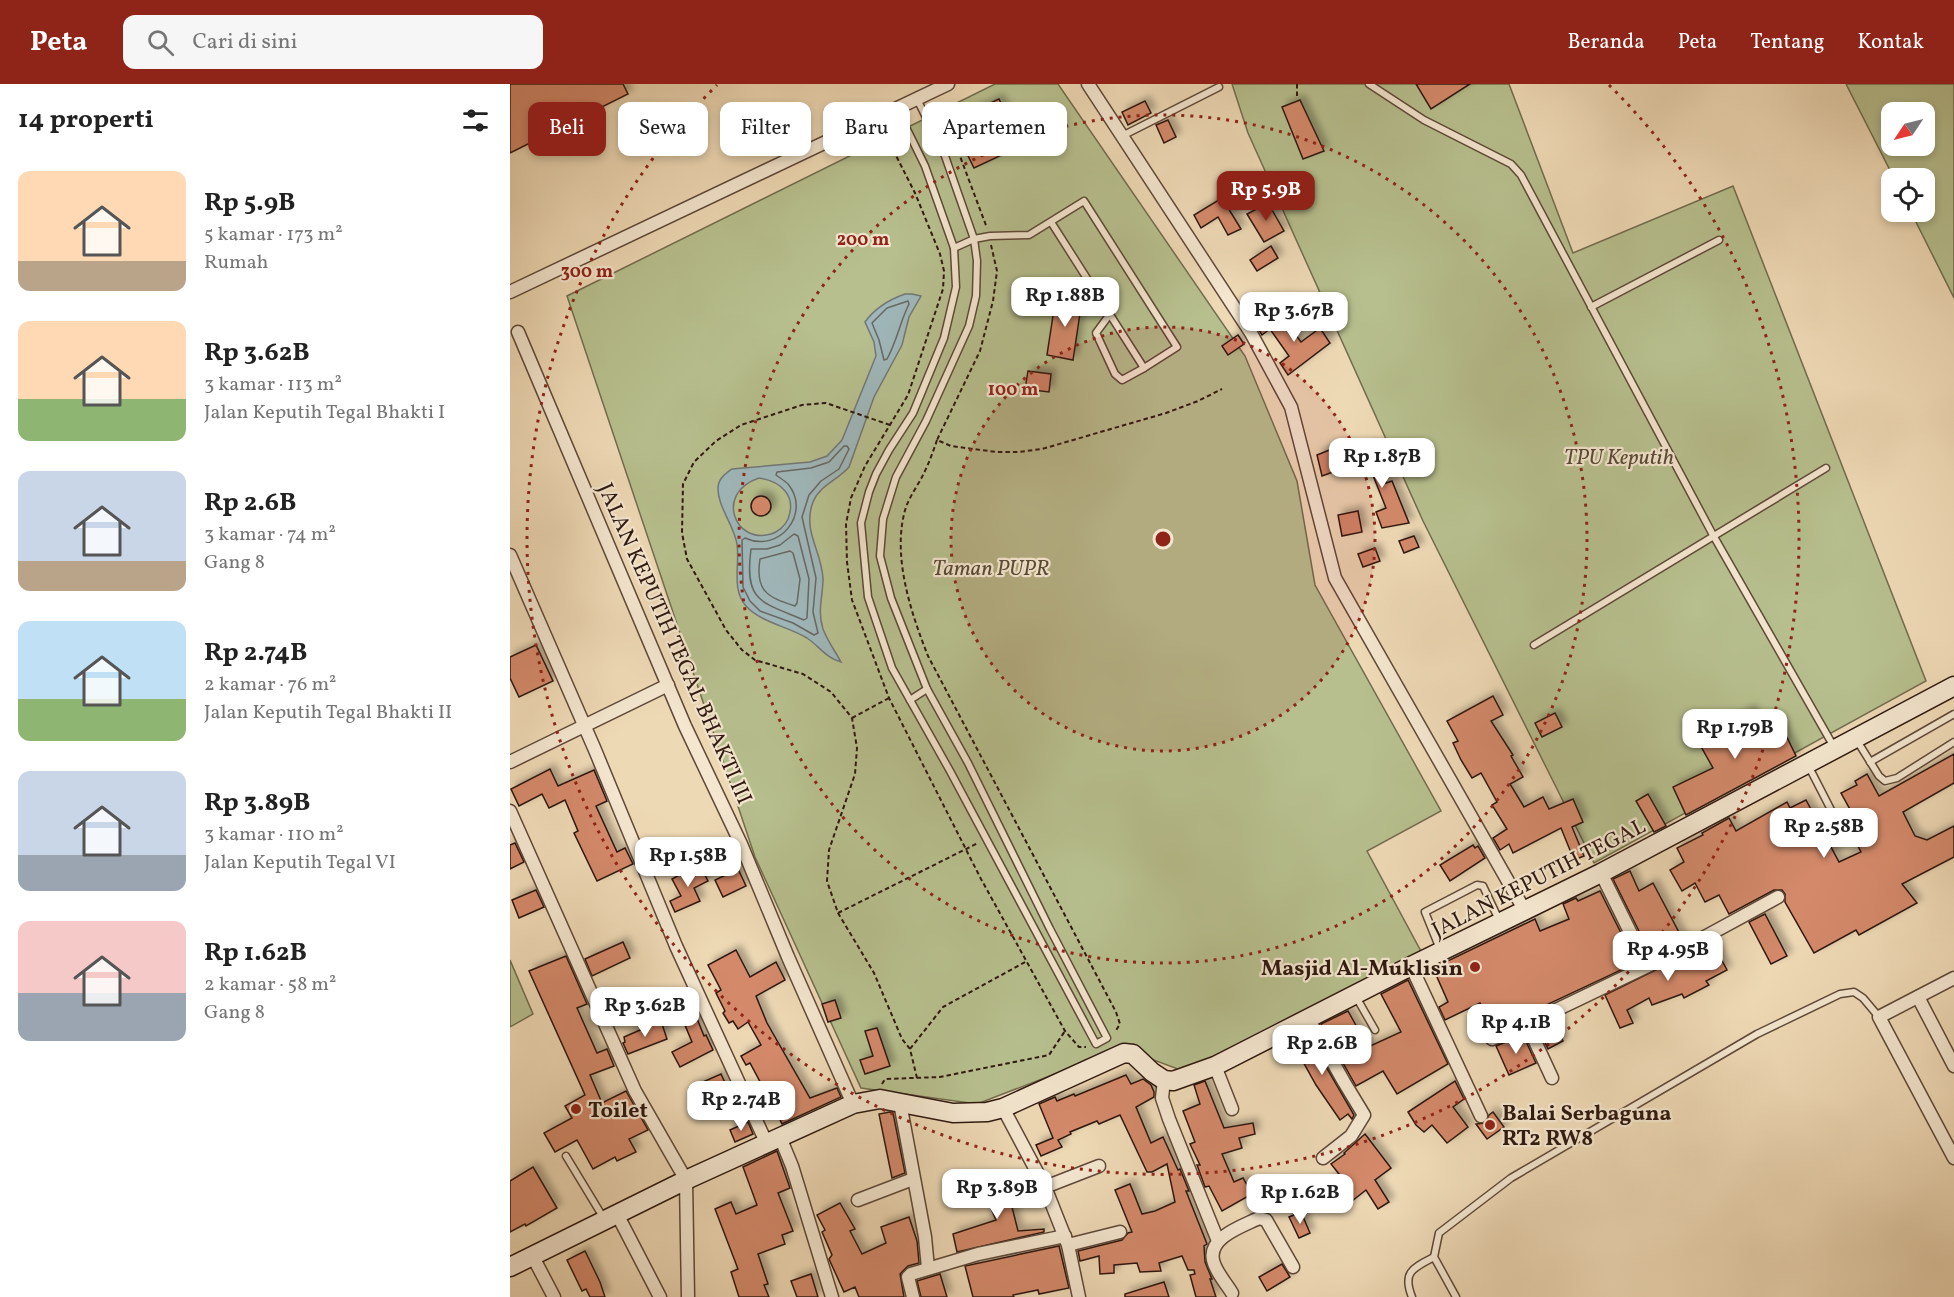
<!DOCTYPE html>
<html lang="id">
<meta charset="utf-8">
<style>
body{margin:0;font-family:Vollkorn,serif;background:#f6f6f6;color:#222;height:100vh;display:flex;flex-direction:column;font-size:22px;white-space:nowrap}
*{box-sizing:border-box;margin:0}
p{font-size:20px;color:#767676}
.icon{flex:none;width:33px;height:33px;fill:none;stroke:currentColor;stroke-width:2;stroke-linecap:round;stroke-linejoin:round}
.map{position:relative;flex:1;overflow:hidden}
.sheet{display:flex;flex-direction:column;background:#fff;width:510px}
.sheet>*{flex:none}
.hud{position:absolute;left:18px;top:18px;width:570px;height:54px;display:flex;gap:12px}
.needle{width:39px;rotate:235deg}
.buttons{position:absolute;left:1371px;top:18px;display:grid;gap:12px}
.buttons a{display:grid;place-items:center;width:54px;height:54px;border-radius:12px;background:#fff;box-shadow:0 3px 9px #0003;font-size:30px}
.price{position:absolute;translate:-50% -51px;padding:0 14px;border-radius:12px;background:#fff;color:#222;font-size:20px;line-height:39px;filter:drop-shadow(0 2px 3px #0008)}
.price::after{content:'';position:absolute;left:50%;top:36px;width:18px;height:14px;margin-left:-9px;background:inherit;clip-path:polygon(0 0,100% 0,50% 100%)}
.price.current{background:#8f2418;color:#fff}
ul{padding:0;list-style:none}
li{display:flex;align-items:center;gap:18px;height:150px;padding:0 18px}
li span{display:grid;place-items:center;flex:none;width:168px;height:120px;border-radius:12px;color:#555}
li>.icon{margin-inline-start:auto}
span .icon{width:72px;height:72px;fill:#fffc;stroke-width:1}
li b{font-size:26px}
h2{display:flex;justify-content:space-between;align-items:center;height:72px;padding:0 18px;font-size:26px}
.chip{padding:0 21px;border-radius:12px;background:#fff;box-shadow:0 3px 9px #0003;font-size:21px;line-height:54px}
.chip.current{background:#8f2418;color:#fff}
header{display:flex;align-items:center;gap:36px;box-sizing:border-box;height:84px;padding:0 30px;background:#8f2418;color:#fff}
header strong{font-size:28px}
nav{display:flex;gap:33px;margin-inline-start:auto;font-size:21px}
.search{width:420px;height:54px;background:#f6f6f6;display:flex;align-items:center;gap:15px;box-sizing:border-box;padding:0 21px;border-radius:12px;color:#767676;font-size:22px}
main{display:flex;flex:1;min-height:0}
.map>svg:first-child{display:block}
</style>
<header>
<strong>Peta</strong>
<div class="search"><svg class="icon" aria-label="search" viewBox="0 0 24 24"><circle cx="10" cy="10" r="6"/><path d="M15 15l6 6"/></svg>Cari di sini</div>
<nav><a>Beranda</a><a>Peta</a><a>Tentang</a><a>Kontak</a></nav>
</header>
<main>
<section class="sheet">
<h2>14 properti<svg class="icon" aria-label="filters" viewBox="0 0 24 24"><path d="M4 7h16M4 17h16"/><circle cx="9" cy="7" r="2"/><circle cx="15" cy="17" r="2"/></svg></h2>
<ul>
<li><span style="background:linear-gradient(#ffd9b3 75%,#b9a48a 0)"><svg class="icon" aria-label="home" viewBox="0 0 24 24"><path d="M3 11l9-7 9 7M6 9v11h12V9"/></svg></span><div><b>Rp 5.9B</b><p>5 kamar · 173 m²</p><p>Rumah</p></div></li>
<li><span style="background:linear-gradient(#ffd9b3 65%,#8fb573 0)"><svg class="icon" aria-label="home" viewBox="0 0 24 24"><path d="M3 11l9-7 9 7M6 9v11h12V9"/></svg></span><div><b>Rp 3.62B</b><p>3 kamar · 113 m²</p><p>Jalan Keputih Tegal Bhakti I</p></div></li>
<li><span style="background:linear-gradient(#c9d6e8 75%,#b9a48a 0)"><svg class="icon" aria-label="home" viewBox="0 0 24 24"><path d="M3 11l9-7 9 7M6 9v11h12V9"/></svg></span><div><b>Rp 2.6B</b><p>3 kamar · 74 m²</p><p>Gang 8</p></div></li>
<li><span style="background:linear-gradient(#bfe0f5 65%,#8fb573 0)"><svg class="icon" aria-label="home" viewBox="0 0 24 24"><path d="M3 11l9-7 9 7M6 9v11h12V9"/></svg></span><div><b>Rp 2.74B</b><p>2 kamar · 76 m²</p><p>Jalan Keputih Tegal Bhakti II</p></div></li>
<li><span style="background:linear-gradient(#c9d6e8 70%,#9aa5b1 0)"><svg class="icon" aria-label="home" viewBox="0 0 24 24"><path d="M3 11l9-7 9 7M6 9v11h12V9"/></svg></span><div><b>Rp 3.89B</b><p>3 kamar · 110 m²</p><p>Jalan Keputih Tegal VI</p></div></li>
<li><span style="background:linear-gradient(#f6c9c9 60%,#9aa5b1 0)"><svg class="icon" aria-label="home" viewBox="0 0 24 24"><path d="M3 11l9-7 9 7M6 9v11h12V9"/></svg></span><div><b>Rp 1.62B</b><p>2 kamar · 58 m²</p><p>Gang 8</p></div></li>
</ul>
</section>
<div class="map">
<svg width="1444" height="1213" viewBox="0 0 1444 1213">
<defs>
<filter id="shadow"><feDropShadow dx="5" dy="-5" stdDeviation="3" flood-color="#0004"/></filter>
</defs>
<rect width="100%" height="100%" fill="#eed9b5"/>
<filter id="stains"><feTurbulence type="fractalNoise" baseFrequency=".00333" numOctaves="4"/><feColorMatrix values="0 0 0 0 .2 0 0 0 0 .09 0 0 0 0 .02 0 0 0 .5 -.17"/></filter>
<radialGradient id="worn" r=".72"><stop offset=".6" stop-color="#630" stop-opacity="0"/><stop offset="1" stop-color="#630" stop-opacity=".3"/></radialGradient>
<g fill="#b7bf8e" stroke="#726c4e" stroke-width="1.5" fill-rule="evenodd">
<polygon points="485,0 548,0 735,272 787,397 805,501 931,727 857,767 913,871 673,987 612,964 467,1020 351,1004 245,773 57,212"/>
<polygon points="722,0 999,0 1063,169 1223,102 1416,597 1084,779 913,437 738,49"/>
<path d="M1336,0h108v214l-43,-86h13v-34h-30zM1414,28v34h-32v-34z"/>
<polygon points="0,876 23,930 0,943"/>
</g>
<path fill="#9fb7ba" stroke="#727776" stroke-width="1.5" fill-rule="evenodd" d="M395,210h7l9,2 -12,21 -7,28 -28,52 -25,70c-11,13 -29,18 -36,35 -11,29 9,49 10,77 0,17 -6,32 0,50 4,11 12,22 18,33 -15,-4 -22,-16 -34,-24 -18,-11 -47,-16 -61,-32 -15,-17 -6,-41 -9,-62 -3,-19 -20,-38 -19,-57 1,-9 7,-13 14,-18l78,-7 17,-6 15,-16 34,-84 -2,-14 -9,-20c10,-14 23,-22 40,-28zM249,394c22,3 38,18 29,41 -3,7 -10,13 -17,15 -36,11 -57,-41 -12,-56z"/>
<g fill="none" stroke-linecap="round" stroke-linejoin="round">
<g stroke="#666864" stroke-width="1.5">
<path d="M398,217l1,3c-9,18 -12,37 -22,55l-3,1 -5,-20 -7,-17 15,-15z"/>
<path d="M334,362h3l2,3 -10,20 -18,12 -12,14 -7,22 14,61 -3,34 5,21 -4,2 -21,-12 -33,-12 -10,-10 -7,-14 -1,-47 3,-2c34,16 67,-25 43,-54 -3,-3 -8,-6 -12,-9l1,-3 34,-4 18,-6z"/>
<path d="M284,450l4,2 11,43 -2,39 -3,2c-43,-18 -60,-18 -53,-71h16l13,-4z"/>
<path d="M280,467l3,2 7,26 -3,24 -2,3c-28,-9 -40,-15 -35,-47z"/>
</g>
</g>
<g fill="#d3896a" stroke="#2e180f" stroke-width="1.5" filter="url(#shadow)">
<polygon points="0,0 113,0 118,10 0,69"/>
<polygon points="906,0 960,0 921,25"/>
<polygon points="489,15 511,62 464,84 441,37"/>
<polygon points="790,16 814,67 793,75 772,23"/>
<polygon points="635,17 641,29 618,41 612,28"/>
<polygon points="658,36 666,53 654,59 646,41"/>
<polygon points="712,114 731,145 718,151 708,133 691,144 684,131"/>
<polygon points="758,119 774,147 754,158 737,130"/>
<polygon points="761,162 768,174 747,187 740,176"/>
<polygon points="546,212 572,216 563,276 537,271"/>
<polygon points="762,229 772,244 778,240 791,258 810,244 820,259 778,291 770,279 779,272 760,245 752,251 745,240"/>
<polygon points="728,251 734,260 718,271 712,262"/>
<polygon points="518,287 541,290 539,308 515,305"/>
<polygon points="865,362 876,399 882,397 899,439 872,444 866,428 876,424 862,389 852,392 843,369"/>
<polygon points="827,363 831,374 838,371 840,382 812,392 807,371"/>
<circle cx="251" cy="422" r="10"/>
<polygon points="848,427 852,448 832,452 828,431"/>
<polygon points="904,452 909,463 894,469 889,457"/>
<polygon points="865,464 870,477 853,483 848,470"/>
<polygon points="26,561 43,597 9,613 0,594 0,573"/>
<polygon points="983,612 993,631 981,637 1003,671 1001,672 1013,693 1000,700 1014,723 1033,713 1039,725 1063,715 1073,738 1062,743 1074,772 1064,776 1051,744 1003,769 999,760 990,766 983,754 997,745 982,721 987,718 971,689 962,694 951,676 943,659 948,657 937,637"/>
<polygon points="1241,626 1250,646 1269,637 1286,672 1176,731 1163,703 1203,684 1189,659 1203,651 1201,647"/>
<polygon points="1045,629 1052,643 1032,653 1025,639"/>
<polygon points="1444,670 1444,699 1393,728 1405,752 1417,756 1444,742 1444,773 1392,800 1407,819 1349,851 1346,846 1304,869 1275,818 1275,810 1272,806 1264,806 1219,830 1209,811 1195,818 1185,799 1172,807 1160,786 1174,778 1167,764 1193,751 1192,749 1219,734 1226,747 1277,718 1280,724 1296,716 1329,778 1351,768 1339,745 1348,740 1331,709 1347,701 1345,697 1357,690 1369,712"/>
<polygon points="40,685 48,702 84,686 97,717 86,722 107,768 115,764 123,780 87,797 64,749 68,747 55,716 39,724 32,710 9,722 1,705"/>
<polygon points="1138,710 1156,742 1144,748 1126,717"/>
<polygon points="5,759 14,778 0,785 0,761"/>
<polygon points="963,761 965,764 968,762 975,774 940,797 930,781"/>
<polygon points="189,780 198,797 184,804 190,817 165,828 160,817 171,812 162,795"/>
<polygon points="228,785 236,802 213,813 205,796"/>
<polygon points="1120,787 1129,807 1143,799 1173,856 1141,871 1103,795"/>
<polygon points="26,806 34,823 9,834 2,816"/>
<polygon points="1090,807 1126,879 983,946 970,919 935,936 929,923 938,918 923,884 1025,835 1030,847 1059,835 1053,820 1066,814 1068,817"/>
<polygon points="1255,830 1277,872 1261,880 1239,838"/>
<polygon points="113,858 120,874 82,892 75,875"/>
<polygon points="1202,858 1217,886 1196,897 1199,901 1174,914 1172,910 1142,921 1139,914 1117,926 1123,939 1110,944 1095,911"/>
<polygon points="226,866 240,893 266,878 275,896 246,912 257,939 300,1014 327,1004 331,1013 272,1040 265,1025 260,1027 252,1011 256,1009 240,979 236,981 231,972 251,961 238,938 228,945 223,937 219,939 213,929 215,927 206,909 211,906 198,881"/>
<polygon points="56,872 77,920 67,924 87,969 97,965 104,982 80,991 92,1019 116,1007 138,1046 119,1055 126,1068 107,1077 105,1073 83,1085 67,1056 45,1068 34,1049 62,1034 55,1022 75,1011 19,887"/>
<polygon points="898,896 938,980 887,1010 873,987 846,1002 811,940 838,927 858,963 891,948 871,910"/>
<polygon points="325,916 331,934 318,938 312,920"/>
<polygon points="182,922 194,952 196,951 203,966 170,983 162,968 182,958 169,927"/>
<polygon points="151,937 157,955 118,970 113,959 115,958 114,953"/>
<polygon points="1042,937 1053,957 1038,965 1028,944"/>
<polygon points="367,944 380,982 355,990 350,976 363,972 355,947"/>
<polygon points="796,948 844,1031 842,1035 838,1030 830,1036 806,1001 781,956"/>
<polygon points="1013,951 1026,979 999,991 986,962"/>
<polygon points="211,990 221,1012 197,1024 190,1011 184,1014 179,1004"/>
<polygon points="616,991 621,1000 633,995 641,1001 644,1008 644,1013 626,1023 641,1059 653,1053 668,1086 670,1085 679,1107 676,1107 697,1160 694,1162 695,1178 702,1195 700,1195 706,1213 686,1213 680,1191 685,1190 684,1186 678,1186 672,1172 649,1179 651,1187 630,1188 627,1179 604,1181 604,1189 590,1190 589,1172 570,1177 568,1167 612,1156 618,1149 622,1148 605,1106 620,1100 632,1130 645,1127 665,1118 657,1080 642,1088 637,1088 610,1031 589,1040 587,1037 560,1048 561,1050 548,1056 552,1063 531,1072 526,1061 543,1054 529,1020 545,1013 547,1017 564,1010 565,1012"/>
<polygon points="695,997 714,1044 743,1039 745,1050 729,1054 732,1064 712,1070 724,1098 733,1094 742,1110 712,1127 699,1102 695,1103 687,1081 690,1081 680,1060 685,1058 673,1027 690,1020 684,1001"/>
<polygon points="945,997 954,1015 943,1023 958,1043 937,1059 922,1041 914,1048 906,1041 898,1028"/>
<polygon points="380,1028 383,1029 395,1089 382,1094 369,1030"/>
<polygon points="983,1028 994,1043 977,1055 966,1040 975,1039 979,1031"/>
<polygon points="238,1038 243,1050 225,1058 220,1046"/>
<polygon points="855,1050 881,1084 865,1096 879,1118 868,1125 856,1106 828,1128 810,1105 829,1090 821,1080 835,1070 834,1069"/>
<polygon points="267,1067 280,1104 268,1109 283,1147 272,1151 275,1160 248,1170 258,1200 254,1201 259,1213 229,1213 221,1188 228,1185 205,1125 221,1118 226,1130 247,1121 233,1083"/>
<polygon points="23,1083 47,1124 16,1142 15,1140 0,1148 0,1097"/>
<polygon points="510,1096 520,1114 502,1123 508,1147 534,1145 534,1148 447,1168 443,1150 486,1136 475,1111"/>
<polygon points="330,1119 345,1145 340,1147 352,1170 376,1159 371,1143 399,1133 407,1157 409,1179 398,1182 390,1190 394,1213 349,1213 345,1203 334,1208 319,1175 322,1171 312,1148 315,1146 307,1131"/>
<polygon points="791,1128 800,1149 789,1154 779,1133"/>
<polygon points="549,1162 559,1204 529,1210 528,1206 503,1211 504,1213 463,1213 455,1182"/>
<polygon points="75,1167 90,1198 95,1213 80,1213 76,1205 72,1207 57,1176"/>
<polygon points="772,1180 780,1193 757,1207 749,1193"/>
<polygon points="301,1190 308,1213 287,1213 281,1197"/>
<polygon points="430,1190 437,1213 411,1213 407,1197"/>
<polygon points="654,1198 659,1213 615,1213 615,1210"/>
</g>
<g fill="none" stroke-linecap="round" stroke-linejoin="round">
<g stroke="#5e4838" stroke-width="9">
<g id="service">
<polyline points="859,0 914,36 1001,80 1011,91 1203,451 1324,663"/>
<polyline points="387,25 415,82 444,164 446,203 434,254 403,329 379,366 366,390 359,408 351,439 358,513 382,584 440,687 586,960 597,954 540,845 458,679 417,605 381,514 370,472 373,435 386,393 416,337 459,242 466,212 467,177 464,155 435,72 407,15"/>
<polyline points="612,52 709,3"/>
<polyline points="444,164 464,155 480,152 519,151 574,117 667,263 634,284 541,138"/>
<polyline points="1081,223 1209,156"/>
<polyline points="600,230 586,249 605,290 612,296 634,284"/>
<polyline points="1024,561 1316,384"/>
<polyline points="400,616 417,605"/>
<polyline points="1346,655 1369,692 1375,697 1387,694 1444,658"/>
<polyline points="1360,678 1444,630"/>
<polyline points="1298,681 1337,757"/>
<polyline points="930,865 915,828 967,801 973,802 989,836"/>
<polyline points="845,911 865,946"/>
<polyline points="56,1072 93,1133"/>
<path d="M902,1213c-10,-25 1,-29 22,-40"/>
<polyline points="946,1213 924,1173 929,1149 1001,1094 1247,950 1330,910 1344,908 1353,914 1369,933"/>
</g>
</g>
<g stroke="#5e4838" stroke-width="15">
<g id="minor">
<polyline points="578,0 741,249 781,323 825,494 1015,827"/>
<polyline points="0,208 438,0"/>
<polyline points="8,248 175,642 231,760 278,873 343,1020"/>
<polyline points="0,471 85,666 166,862 256,1058"/>
<polyline points="0,678 158,601"/>
<polyline points="0,727 125,1007 176,1096 178,1213"/>
<polyline points="1091,789 1137,882"/>
<polyline points="901,882 971,1032"/>
<polyline points="1444,894 1369,933 1444,1074"/>
<polyline points="1408,913 1444,982"/>
<polyline points="798,934 834,998 854,1031 841,1052 813,1074"/>
<polyline points="982,955 1017,940"/>
<polyline points="705,982 722,1025"/>
<polyline points="1042,994 1017,940 1167,868 1268,813"/>
<polyline points="654,996 652,1014 659,1035 708,1157"/>
<polyline points="390,1019 415,1153 418,1184"/>
<polyline points="493,1024 535,1103 558,1161 569,1213"/>
<polyline points="270,1053 282,1082 322,1213"/>
<polyline points="535,1103 589,1082"/>
<polyline points="348,1116 403,1095"/>
<polyline points="107,1130 150,1213"/>
<polyline points="558,1161 610,1148"/>
<polyline points="22,1171 44,1213"/>
<path d="M722,1209c-6,-10 -17,-22 -19,-33 -5,-23 30,-34 46,-42l7,2 27,47"/>
<polyline points="403,1213 398,1193 401,1190 468,1170 555,1152"/>
</g>
</g>
<g stroke="#2e180f" stroke-width="21">
<polyline id="secondary" points="0,1183 176,1096 343,1020 370,1015 443,1029 477,1028 493,1024 614,969 623,970 642,988 654,996 663,997 705,982 901,882 1091,789 1444,602"/>
</g>
<g stroke="#2e180f" stroke-width="2" stroke-dasharray="4.5 3" stroke-linecap="butt">
<polyline points="787,0 787,12"/>
<polyline points="426,19 445,59 477,144"/>
<polyline points="373,46 405,109 430,170 434,187 433,205 398,311 355,382 341,414 336,440 337,478 342,516 379,614 471,795 555,947 569,963 576,963"/>
<polyline points="481,161 487,187 483,217 470,267 427,356 441,362 486,368 508,368 532,365 656,329 688,317 712,305"/>
<polyline points="380,341 316,319 292,321 231,341 206,357 184,378 173,400 172,449 177,475 216,546 232,566 245,576 293,590 321,608 342,634 347,664 345,690 319,766 317,797 328,829 364,889 392,955 400,965 407,994"/>
<path d="M427,356c-4,12 -8,23 -14,35 -5,10 -13,21 -17,32 -15,47 5,106 22,149l188,356 4,12 -5,8"/>
<polyline points="342,634 379,614"/>
<polyline points="328,829 468,759"/>
<polyline points="400,965 433,923 517,877"/>
<polyline points="372,1000 375,995 430,993 539,971 555,947"/>
</g>
<use href="#service" stroke="#f4e6cf" stroke-width="6"/>
<use href="#minor" stroke="#f4e6cf" stroke-width="12"/>
<use href="#secondary" stroke="#f4e6cf" stroke-width="18"/>
</g>
<circle cx="653" cy="455" r="212" fill="#8f2418" fill-opacity=".12"/>
<g fill="none" stroke="#8f2418" stroke-width="3" stroke-dasharray="3 6">
<circle cx="653" cy="455" r="212"/>
<circle cx="653" cy="455" r="424"/>
<path d="M1099 1A636 636 0 1 1 207 1"/>
</g>
<g fill="#8f2418" stroke="#f4e6cf" stroke-width="2">
<circle cx="965" cy="883" r="6"/>
<circle cx="66" cy="1025" r="6"/>
<circle cx="980" cy="1041" r="6"/>
</g>
<g text-anchor="middle" stroke-width="4.5" stroke-linejoin="round" paint-order="stroke">
<g font-size="22" font-style="italic" fill="#574a35" stroke="#f4e6cf">
<text x="1109" y="380">TPU Keputih</text>
<text x="481" y="491">Taman PUPR</text>
</g>
<g font-size="22" fill="#2e180f" stroke="#f4e6cf">
<text transform="translate(166 559) rotate(66)" y="8">JALAN KEPUTIH TEGAL BHAKTI III</text>
<text transform="translate(1028 793) rotate(-27)" y="8">JALAN KEPUTIH TEGAL</text>
</g>
<g font-size="22" font-weight="bold" fill="#2e180f" stroke="#f4e6cf" text-anchor="start">
<text x="953" y="891" text-anchor="end">Masjid Al-Muklisin</text>
<text x="78" y="1033">Toilet</text>
<text x="992" y="1036">Balai Serbaguna<tspan x="992" dy="25">RT2 RW8</tspan></text>
</g>
</g>
<circle cx="653" cy="455" r="9" fill="#8f2418" stroke="#f4e6cf" stroke-width="3"/>
<g font-size="18" text-anchor="middle" font-weight="bold" fill="#8f2418" stroke="#f4e6cf" stroke-width="4.5" stroke-linejoin="round" paint-order="stroke">
<text x="353" y="161">200 m</text>
<text x="77" y="193">300 m</text>
<text x="503" y="311">100 m</text>
</g>
<rect width="100%" height="100%" filter="url(#stains)"/>
<rect width="100%" height="100%" fill="url(#worn)"/>
</svg>
<div class="buttons">
<a><svg class="needle" viewBox="-14 -14 28 28"><path d="M0-13l5 13h-10z" fill="#e53935"/><path d="M0 13l5-13h-10z" fill="#767676"/></svg></a>
<a><svg class="icon" aria-label="locate" viewBox="0 0 24 24"><circle cx="12" cy="12" r="6"/><path d="M12 2v4M12 18v4M2 12h4M18 12h4"/></svg></a>
</div>
<b class="price current" style="left:756px;top:138px">Rp 5.9B</b>
<b class="price" style="left:555px;top:244px">Rp 1.88B</b>
<b class="price" style="left:784px;top:259px">Rp 3.67B</b>
<b class="price" style="left:872px;top:405px">Rp 1.87B</b>
<b class="price" style="left:1225px;top:676px">Rp 1.79B</b>
<b class="price" style="left:1314px;top:775px">Rp 2.58B</b>
<b class="price" style="left:178px;top:804px">Rp 1.58B</b>
<b class="price" style="left:1158px;top:898px">Rp 4.95B</b>
<b class="price" style="left:135px;top:954px">Rp 3.62B</b>
<b class="price" style="left:1006px;top:971px">Rp 4.1B</b>
<b class="price" style="left:812px;top:992px">Rp 2.6B</b>
<b class="price" style="left:231px;top:1048px">Rp 2.74B</b>
<b class="price" style="left:487px;top:1136px">Rp 3.89B</b>
<b class="price" style="left:790px;top:1141px">Rp 1.62B</b>
<div class="hud">
<a class="chip current">Beli</a>
<a class="chip">Sewa</a>
<a class="chip">Filter</a>
<a class="chip">Baru</a>
<a class="chip">Apartemen</a>
</div>
</div>
</main>
